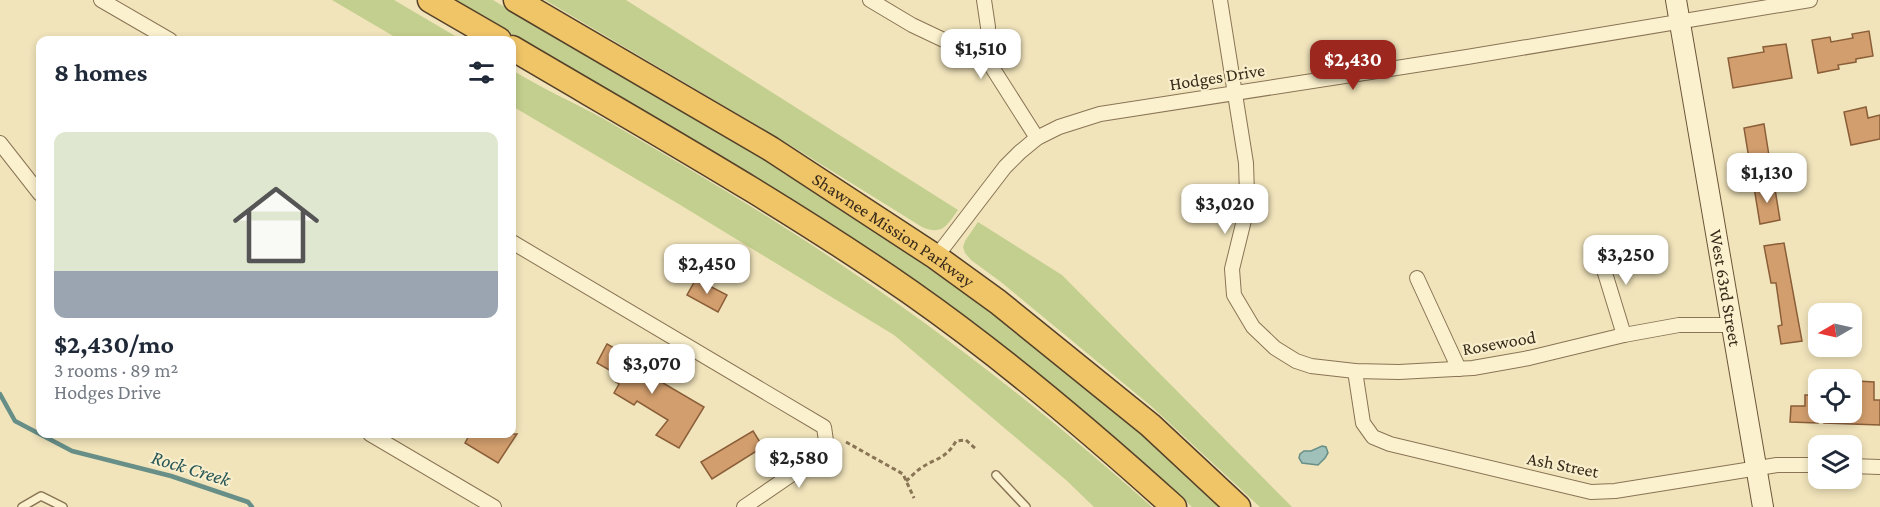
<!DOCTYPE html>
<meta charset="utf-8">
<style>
body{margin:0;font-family:"Crimson Pro",serif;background:#f6f6f7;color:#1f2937;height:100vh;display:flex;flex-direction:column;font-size:22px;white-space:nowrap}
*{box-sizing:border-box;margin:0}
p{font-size:20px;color:#747a83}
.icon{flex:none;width:33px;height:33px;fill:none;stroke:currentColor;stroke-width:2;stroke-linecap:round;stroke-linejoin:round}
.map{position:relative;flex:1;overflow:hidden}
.drawer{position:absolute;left:36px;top:36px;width:480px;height:402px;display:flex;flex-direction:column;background:#fff;border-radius:12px;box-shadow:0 3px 9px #0003}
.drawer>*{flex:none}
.needle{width:39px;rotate:261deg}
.tools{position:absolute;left:1808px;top:303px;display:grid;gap:12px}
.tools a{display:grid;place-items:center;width:54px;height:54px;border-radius:12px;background:#fff;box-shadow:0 3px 9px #0003;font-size:30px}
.price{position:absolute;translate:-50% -51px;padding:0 14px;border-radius:12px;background:#fff;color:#222;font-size:20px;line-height:39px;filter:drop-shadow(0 2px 3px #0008)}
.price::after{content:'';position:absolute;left:50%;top:36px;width:18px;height:14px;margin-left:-9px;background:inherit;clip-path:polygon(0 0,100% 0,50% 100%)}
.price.active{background:#9c271f;color:#fff}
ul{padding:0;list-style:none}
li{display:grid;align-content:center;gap:12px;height:318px;padding:0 18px}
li+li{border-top:2px solid #e0e1e3}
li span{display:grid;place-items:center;height:186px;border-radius:12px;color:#555}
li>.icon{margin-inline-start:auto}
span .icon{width:108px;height:108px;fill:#fffc;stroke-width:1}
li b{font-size:26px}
h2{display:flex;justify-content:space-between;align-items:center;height:72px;padding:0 18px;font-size:26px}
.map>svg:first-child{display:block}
</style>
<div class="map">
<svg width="1880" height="507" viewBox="0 0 1880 507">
<rect width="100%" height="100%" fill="#f1e4bb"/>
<g fill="#c3cf8e">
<polygon points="332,0 394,0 462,40 400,40"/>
<path d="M454,0h39c121,73 247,141 366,219 129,85 250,182 362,288h-29l-58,-53 -127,-105 -162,-115 -98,-62z"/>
<path d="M545,0h81l332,210c-11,15 -15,26 -36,17l-132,-82z"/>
<path d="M512,70c29,18 61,32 92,49 59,34 118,69 175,105 133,84 256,179 373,283h-58l-28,-27 -172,-145 -217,-132 -165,-97z"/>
<polygon points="978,222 1062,275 1292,507 1260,507 1151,406 1001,282 971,260 965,253 963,247 965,241"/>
</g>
<polygon fill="#9fc1b9" stroke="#678f88" stroke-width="1.5" points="1322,446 1326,447 1328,453 1325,458 1318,465 1302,463 1299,458 1300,454 1304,451 1311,451"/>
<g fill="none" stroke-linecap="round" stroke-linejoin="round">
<polyline stroke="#678f88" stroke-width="4.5" points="0,394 15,421 72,451 171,476 248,502 252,507"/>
</g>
<g fill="#d29e6d" stroke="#8a5e38" stroke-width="1.5">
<polygon points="1869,31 1873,56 1856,59 1856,62 1838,65 1839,69 1818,73 1812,40 1830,37 1831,42 1853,38 1852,34"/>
<polygon points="1786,44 1792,78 1733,88 1728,58 1764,52 1763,47"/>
<polygon points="1866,107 1868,118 1880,115 1880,139 1851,145 1844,112"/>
<polygon points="1764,124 1770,162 1750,165 1744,128"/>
<polygon points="1774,183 1780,220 1760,224 1754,187"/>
<polygon points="1784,243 1802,341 1781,344 1778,326 1782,325 1776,283 1771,283 1764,246"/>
<polygon points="696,279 727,295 718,312 687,295"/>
<polygon points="607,344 654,371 651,376 704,407 679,448 656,435 668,420 637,401 634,405 614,393 619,384 616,382 620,376 597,363"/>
<polygon points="1857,381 1874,382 1874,400 1880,400 1880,425 1824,423 1825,412 1856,412"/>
<polygon points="1805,395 1818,395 1818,423 1790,422 1791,406 1805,406"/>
<polygon points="753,431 763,447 712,479 701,462"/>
<polygon points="470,434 517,434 498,463 465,443"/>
</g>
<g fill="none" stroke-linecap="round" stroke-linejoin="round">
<g stroke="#897454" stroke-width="10">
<g id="service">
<polyline points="996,475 1026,507"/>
<polyline points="22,507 41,496 63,507"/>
</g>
</g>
<g stroke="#897454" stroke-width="16">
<g id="minor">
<polyline points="101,0 170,40"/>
<polyline points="870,0 912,25 988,61"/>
<polyline points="984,0 988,27 988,61 1037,138"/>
<polyline points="1220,0 1246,163 1247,195 1245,216 1232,269 1234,295 1253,327 1275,348 1296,361 1311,366 1355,371 1399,372 1473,368 1529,358 1624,335 1679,325 1732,325"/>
<polyline points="0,143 40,194"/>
<polyline points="512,242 824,427 826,441 810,462 744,507"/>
<polyline points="1597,247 1624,335"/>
<polyline points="936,257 1005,167 1020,152 1037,138 1059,127 1100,114 1467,57 1810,0"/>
<polyline points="1417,278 1459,369"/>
<polyline points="1355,371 1363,423 1373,437 1390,444 1591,492 1615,491 1777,465 1818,465"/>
<polyline points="370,434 494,507"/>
<polyline points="1851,466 1880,467"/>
</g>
</g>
<g stroke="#6a5437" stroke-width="22">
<g id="secondary">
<path id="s1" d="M1676,0l87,507"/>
</g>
</g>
<g stroke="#564129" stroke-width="27">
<g id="trunk">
<polyline points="430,0 499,40"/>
<path id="s2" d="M516,0l255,149 165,108 62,45 152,123 88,82"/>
<path d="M512,48c134,79 270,155 398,244 93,65 180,139 264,215"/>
</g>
</g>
<g stroke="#897454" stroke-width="3" stroke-dasharray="4.5 3" stroke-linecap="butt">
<polyline points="846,442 903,474 914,498"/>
<path d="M906,481c5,-4 10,-10 15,-13 15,-10 25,-9 35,-27l10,-1 10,9"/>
</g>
<use href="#service" stroke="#fbf1ce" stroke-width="7"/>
<use href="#minor" stroke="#fbf1ce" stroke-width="14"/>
<use href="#secondary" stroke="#fbf1ce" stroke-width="20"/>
<use href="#trunk" stroke="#f0c568" stroke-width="24"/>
</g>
<g text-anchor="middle" stroke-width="4.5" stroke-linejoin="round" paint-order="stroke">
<g font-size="18" fill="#372a1a" stroke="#f8eecb">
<text transform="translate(1217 77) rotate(-9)" y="6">Hodges Drive</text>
<text dy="6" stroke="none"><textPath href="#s2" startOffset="442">Shawnee Mission Parkway</textPath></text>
<text dy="6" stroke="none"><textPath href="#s1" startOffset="292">West 63rd Street</textPath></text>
<text transform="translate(1499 343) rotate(-10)" y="6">Rosewood</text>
<text transform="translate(1563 465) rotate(11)" y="6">Ash Street</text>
</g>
<g font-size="20" font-style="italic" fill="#285758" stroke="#f8eecb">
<text transform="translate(191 468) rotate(17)" y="7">Rock Creek</text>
</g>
</g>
</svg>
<div class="tools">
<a><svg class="needle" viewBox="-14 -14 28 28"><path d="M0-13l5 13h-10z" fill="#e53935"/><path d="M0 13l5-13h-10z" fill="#747a83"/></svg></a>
<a><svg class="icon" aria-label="locate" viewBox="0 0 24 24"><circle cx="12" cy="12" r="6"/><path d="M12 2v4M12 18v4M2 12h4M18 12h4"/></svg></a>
<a><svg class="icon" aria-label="layers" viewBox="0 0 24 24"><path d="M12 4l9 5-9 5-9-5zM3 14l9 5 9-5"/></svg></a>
</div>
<b class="price" style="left:981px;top:80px">$1,510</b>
<b class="price active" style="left:1353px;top:91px">$2,430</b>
<b class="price" style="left:1767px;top:204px">$1,130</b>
<b class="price" style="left:1225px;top:235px">$3,020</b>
<b class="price" style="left:1626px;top:286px">$3,250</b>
<b class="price" style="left:707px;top:295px">$2,450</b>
<b class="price" style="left:652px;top:395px">$3,070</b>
<b class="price" style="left:799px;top:489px">$2,580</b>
<section class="drawer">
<h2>8 homes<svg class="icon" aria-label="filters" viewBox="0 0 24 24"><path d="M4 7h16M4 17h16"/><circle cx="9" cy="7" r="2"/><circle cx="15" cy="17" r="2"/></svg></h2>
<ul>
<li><span style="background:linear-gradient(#dfe7d0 75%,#9aa5b1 0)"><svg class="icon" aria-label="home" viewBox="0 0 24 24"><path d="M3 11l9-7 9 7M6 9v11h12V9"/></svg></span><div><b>$2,430/mo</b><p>3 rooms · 89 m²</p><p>Hodges Drive</p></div></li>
</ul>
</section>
</div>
